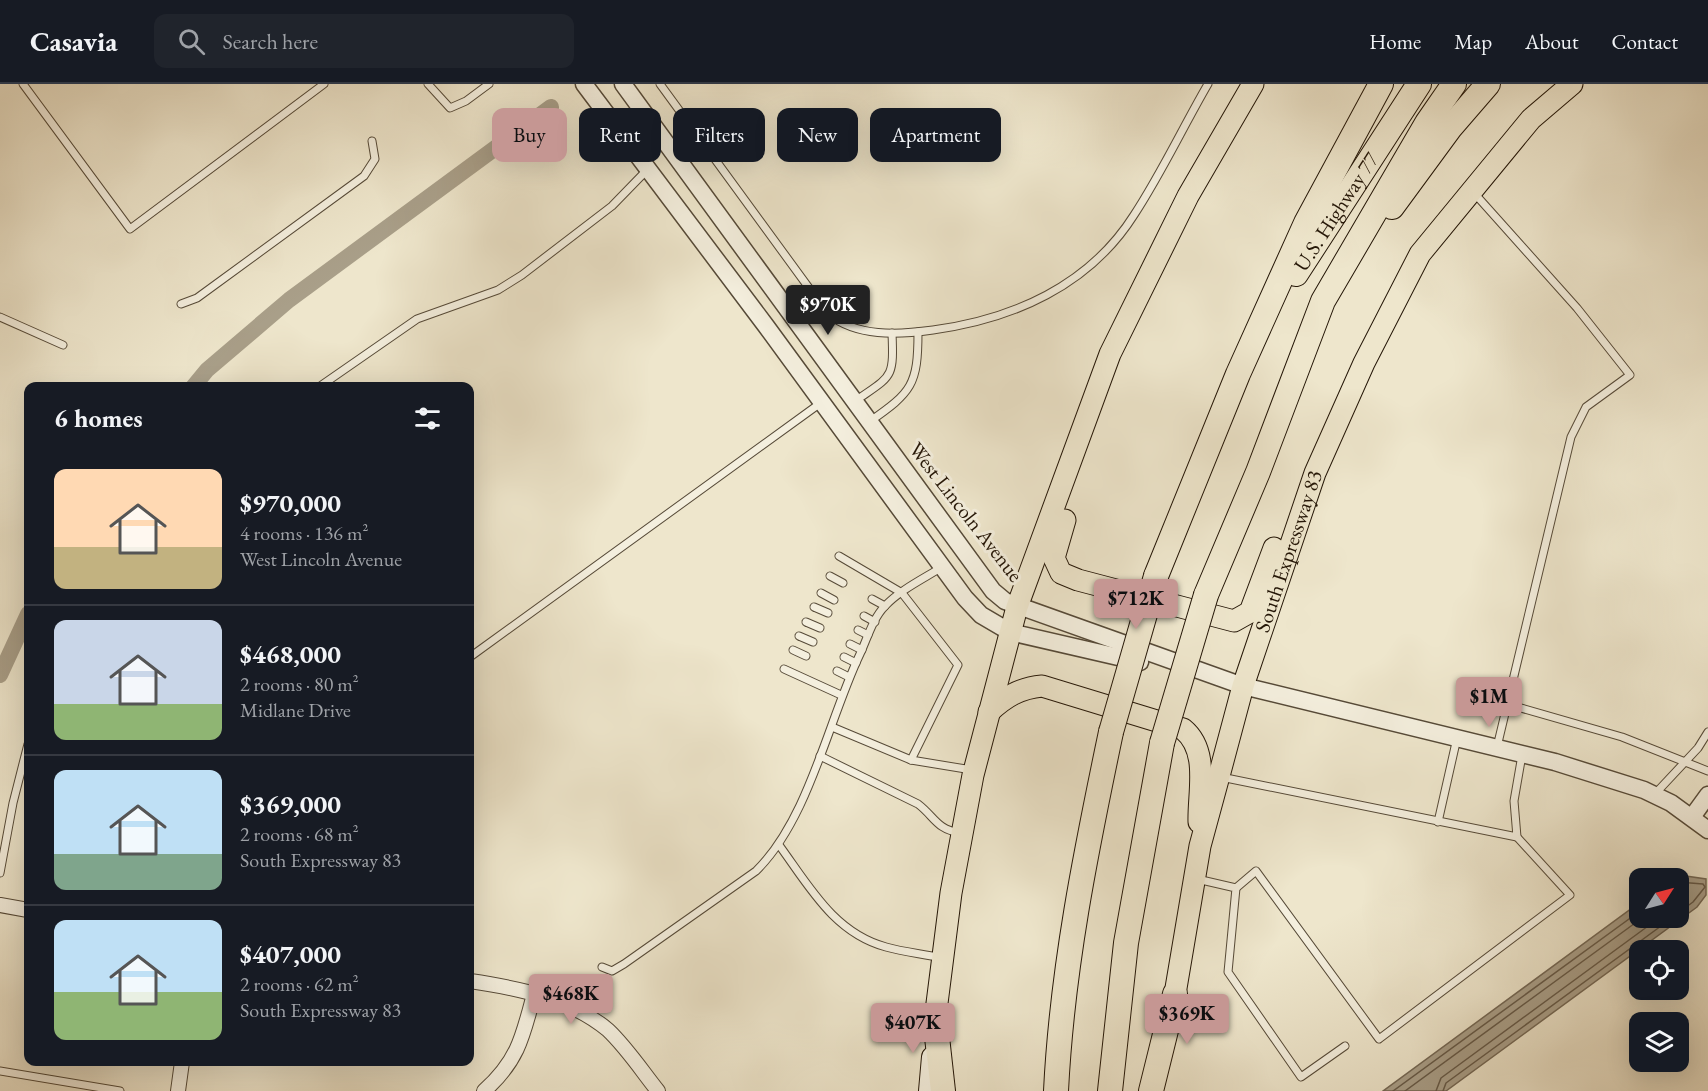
<!DOCTYPE html>
<meta charset="utf-8">
<style>
body{margin:0;font-family:"EB Garamond",serif;background:#20242c;color:#f1f3f6;height:100vh;display:flex;flex-direction:column;font-size:22px;white-space:nowrap}
*{box-sizing:border-box;margin:0}
p{font-size:20px;color:#9ea1a6}
.icon{flex:none;width:33px;height:33px;fill:none;stroke:currentColor;stroke-width:2;stroke-linecap:round;stroke-linejoin:round}
.map{position:relative;flex:1;overflow:hidden}
.details{position:absolute;left:24px;top:298px;width:450px;height:684px;display:flex;flex-direction:column;background:#171b24;border-radius:12px;box-shadow:0 6px 24px #0002}
.details>*{flex:none}
.top-card{position:absolute;left:492px;top:24px;width:570px;height:54px;display:flex;gap:12px}
.needle{width:39px;rotate:54deg}
.buttons{position:absolute;left:1629px;top:784px;display:grid;gap:12px}
.buttons a{display:grid;place-items:center;width:60px;height:60px;border-radius:12px;background:#171b24;box-shadow:0 6px 24px #0002;font-size:30px}
.price{position:absolute;translate:-50% -51px;padding:0 14px;border-radius:6px;background:#c59692;color:#111;font-size:20px;line-height:39px;filter:drop-shadow(0 2px 3px #0008)}
.price::after{content:'';position:absolute;left:50%;top:36px;width:18px;height:14px;margin-left:-9px;background:inherit;clip-path:polygon(0 0,100% 0,50% 100%)}
.price.active{background:#222;color:#fff}
ul{padding:0;list-style:none}
li{display:flex;align-items:center;gap:18px;height:150px;padding:0 30px}
li+li{border-top:2px solid #363941}
li span{display:grid;place-items:center;flex:none;width:168px;height:120px;border-radius:12px;color:#555}
li>.icon{margin-inline-start:auto}
span .icon{width:72px;height:72px;fill:#fffc;stroke-width:1}
li b{font-size:26px}
h2{display:flex;justify-content:space-between;align-items:center;height:72px;padding:0 30px;font-size:26px}
.tag{padding:0 21px;border-radius:12px;background:#171b24;box-shadow:0 6px 24px #0002;font-size:21px;line-height:54px}
.tag.active{background:#c59692;color:#111}
header{display:flex;align-items:center;gap:36px;box-sizing:border-box;height:84px;padding:0 30px;background:#171b24;border-bottom:2px solid #363941}
header strong{font-size:28px}
nav{display:flex;gap:33px;margin-inline-start:auto;font-size:21px}
.search{width:420px;height:54px;background:#20242c;display:flex;align-items:center;gap:15px;box-sizing:border-box;padding:0 21px;border-radius:12px;color:#9ea1a6;font-size:22px}
.map>svg:first-child{display:block}
</style>
<header>
<strong>Casavia</strong>
<div class="search"><svg class="icon" aria-label="search" viewBox="0 0 24 24"><circle cx="10" cy="10" r="6"/><path d="M15 15l6 6"/></svg>Search here</div>
<nav><a>Home</a><a>Map</a><a>About</a><a>Contact</a></nav>
</header>
<div class="map">
<svg width="1708" height="1007" viewBox="0 0 1708 1007">
<rect width="100%" height="100%" fill="#eee6cc"/>
<filter id="stains"><feTurbulence type="fractalNoise" baseFrequency=".00333" numOctaves="4"/><feColorMatrix values="0 0 0 0 .2 0 0 0 0 .09 0 0 0 0 .02 0 0 0 .5 -.17"/></filter>
<radialGradient id="worn" r=".72"><stop offset=".6" stop-color="#630" stop-opacity="0"/><stop offset="1" stop-color="#630" stop-opacity=".3"/></radialGradient>
<polygon fill="#a99f89" stroke="#746855" stroke-width="1.5" points="1679,791 1706,795 1706,811 1697,823 1446,1007 1383,1007 1639,819 1640,834 1678,834 1678,795 1673,795"/>
<g fill="none" stroke-linecap="round" stroke-linejoin="round">
<g stroke="#665a48" stroke-width="1.5">
<polyline points="1678,798 1703,800 1705,803 1693,818 1678,829"/>
<polyline points="1393,1007 1640,827"/>
<polyline points="1405,1007 1642,834"/>
<polyline points="1436,1007 1441,994 1659,834"/>
<polyline points="1443,1007 1446,999 1672,834"/>
</g>
<g stroke="#a99f89" stroke-width="16">
<polyline points="193,303 207,286 289,216 551,23"/>
<polyline points="0,591 28,530"/>
</g>
<g stroke="#564a38" stroke-width="9">
<g id="service">
<polyline points="23,0 130,145 324,0"/>
<polyline points="428,0 450,24 466,17 489,0"/>
<path d="M660,0l168,230c29,23 69,21 105,16 80,-11 156,-44 201,-115 27,-41 49,-88 74,-131"/>
<polyline points="1475,110 1577,224 1630,291 1586,323 1571,353 1497,663"/>
<polyline points="181,220 197,214 364,92 375,75 372,57"/>
<polyline points="0,233 63,261"/>
<polyline points="319,303 417,235 498,206 522,191 612,122 647,86"/>
<path d="M854,318c38,-27 40,-22 38,-69"/>
<path d="M869,338c43,-30 49,-37 49,-90"/>
<polyline points="839,472 902,509 958,581 911,676"/>
<polyline points="830,492 843,499"/>
<polyline points="821,509 834,516"/>
<polyline points="872,515 885,522"/>
<polyline points="814,523 828,529"/>
<polyline points="864,532 875,538"/>
<polyline points="806,538 820,544"/>
<polyline points="858,546 868,551"/>
<polyline points="799,552 813,558"/>
<polyline points="850,560 862,566"/>
<polyline points="793,566 806,572"/>
<polyline points="470,573 822,318"/>
<polyline points="844,573 856,579"/>
<polyline points="784,585 841,611"/>
<polyline points="837,587 849,593"/>
<polyline points="1507,620 1622,653 1708,687"/>
<polyline points="832,643 911,676 972,686"/>
<path d="M820,672l98,48c17,13 18,25 42,29"/>
<polyline points="1221,693 1517,753 1514,717 1522,671"/>
<polyline points="1654,711 1698,664 1708,648"/>
<polyline points="1438,738 1457,654"/>
<path d="M779,761c30,41 55,88 107,102 18,5 37,7 55,11"/>
<polyline points="0,789 13,719 28,660"/>
<polyline points="1197,795 1236,804 1228,888 1301,993 1345,962"/>
<polyline points="1236,804 1256,787 1379,955 1570,811 1517,753"/>
<path d="M602,883l10,4 12,-7 132,-93c53,-52 72,-150 104,-217 7,-15 13,-36 25,-48 15,-16 38,-27 57,-39"/>
<polyline points="0,987 120,1007"/>
</g>
</g>
<g stroke="#564a38" stroke-width="16">
<g id="minor">
<polyline points="0,821 28,826"/>
<path d="M470,897c47,7 100,17 138,49 19,18 34,41 50,61"/>
<polyline points="178,1007 182,978"/>
<path d="M484,1007c34,-30 39,-55 50,-97"/>
</g>
</g>
<g stroke="#564a38" stroke-width="19">
<g id="tertiary">
<polyline points="584,0 766,242 965,514 981,531 1010,548 1140,578"/>
<polyline points="623,0 993,507 1005,517 1243,602 1555,678 1644,706 1671,719 1708,746"/>
<polyline points="1692,733 1708,711"/>
</g>
</g>
<g stroke="#241607" stroke-width="22">
<polyline id="secondary" points="929,1007 932,973"/>
</g>
<g stroke="#241607" stroke-width="23">
<g id="primary">
<polyline points="1065,436 1054,474 1061,489 1078,496 1234,537 1250,528 1274,464"/>
<path d="M989,628c16,-15 31,-24 53,-26l141,43c27,22 15,63 16,93"/>
<path id="s1" d="M1175,910l25,-148 19,-70 24,-90 72,-213 49,-110 56,-109 111,-135 41,-35"/>
<polyline points="935,935 951,809 973,691 1017,523 1110,270 1188,112 1253,0"/>
</g>
</g>
<g stroke="#241607" stroke-width="26">
<g id="motorway">
<polyline points="1392,123 1450,44 1488,0"/>
<path id="s2" d="M1296,190l123,-190"/>
<polyline points="1156,492 1238,290 1306,139 1381,0"/>
<polyline points="1206,511 1258,388 1323,217 1427,39 1454,0"/>
<polyline points="935,935 943,1007"/>
<path d="M1056,1007c6,-122 30,-240 55,-359"/>
<polyline points="1110,1007 1126,859 1162,659"/>
<polyline points="1151,1007 1175,910"/>
</g>
</g>
<use href="#service" stroke="#f4efde" stroke-width="7"/>
<use href="#minor" stroke="#f4efde" stroke-width="14"/>
<use href="#tertiary" stroke="#f4efde" stroke-width="16"/>
<use href="#secondary" stroke="#f4efde" stroke-width="20"/>
<use href="#primary" stroke="#eee6cc" stroke-width="21"/>
<use href="#motorway" stroke="#eee6cc" stroke-width="24"/>
<g stroke="#241607" stroke-width="26" stroke-linecap="butt">
<g id="motorway-bridge">
<polyline points="1111,648 1156,492"/>
<polyline points="1162,659 1206,511"/>
</g>
</g>
<use href="#motorway-bridge" stroke="#eee6cc" stroke-width="24"/>
</g>
<g text-anchor="middle" stroke-width="6" stroke-linejoin="round" paint-order="stroke">
<g font-size="21" fill="#241607" stroke="#f4efde">
<text dy="7" stroke="none"><textPath href="#s2" startOffset="74">U.S. Highway 77</textPath></text>
<text transform="translate(966 428) rotate(52)" y="7">West Lincoln Avenue</text>
<text dy="7" stroke="none"><textPath href="#s1" startOffset="458">South Expressway 83</textPath></text>
</g>
</g>
<rect width="100%" height="100%" filter="url(#stains)"/>
<rect width="100%" height="100%" fill="url(#worn)"/>
</svg>
<div class="buttons">
<a><svg class="needle" viewBox="-14 -14 28 28"><path d="M0-13l5 13h-10z" fill="#e53935"/><path d="M0 13l5-13h-10z" fill="#9ea1a6"/></svg></a>
<a><svg class="icon" aria-label="locate" viewBox="0 0 24 24"><circle cx="12" cy="12" r="6"/><path d="M12 2v4M12 18v4M2 12h4M18 12h4"/></svg></a>
<a><svg class="icon" aria-label="layers" viewBox="0 0 24 24"><path d="M12 4l9 5-9 5-9-5zM3 14l9 5 9-5"/></svg></a>
</div>
<b class="price active" style="left:828px;top:252px">$970K</b>
<b class="price" style="left:1136px;top:546px">$712K</b>
<b class="price" style="left:1489px;top:644px">$1M</b>
<b class="price" style="left:571px;top:941px">$468K</b>
<b class="price" style="left:1187px;top:961px">$369K</b>
<b class="price" style="left:913px;top:970px">$407K</b>
<div class="top-card">
<a class="tag active">Buy</a>
<a class="tag">Rent</a>
<a class="tag">Filters</a>
<a class="tag">New</a>
<a class="tag">Apartment</a>
</div>
<section class="details">
<h2>6 homes<svg class="icon" aria-label="filters" viewBox="0 0 24 24"><path d="M4 7h16M4 17h16"/><circle cx="9" cy="7" r="2"/><circle cx="15" cy="17" r="2"/></svg></h2>
<ul>
<li><span style="background:linear-gradient(#ffd9b3 65%,#c2b280 0)"><svg class="icon" aria-label="home" viewBox="0 0 24 24"><path d="M3 11l9-7 9 7M6 9v11h12V9"/></svg></span><div><b>$970,000</b><p>4 rooms · 136 m²</p><p>West Lincoln Avenue</p></div></li>
<li><span style="background:linear-gradient(#c9d6e8 70%,#8fb573 0)"><svg class="icon" aria-label="home" viewBox="0 0 24 24"><path d="M3 11l9-7 9 7M6 9v11h12V9"/></svg></span><div><b>$468,000</b><p>2 rooms · 80 m²</p><p>Midlane Drive</p></div></li>
<li><span style="background:linear-gradient(#bfe0f5 70%,#7fa58c 0)"><svg class="icon" aria-label="home" viewBox="0 0 24 24"><path d="M3 11l9-7 9 7M6 9v11h12V9"/></svg></span><div><b>$369,000</b><p>2 rooms · 68 m²</p><p>South Expressway 83</p></div></li>
<li><span style="background:linear-gradient(#bfe0f5 60%,#8fb573 0)"><svg class="icon" aria-label="home" viewBox="0 0 24 24"><path d="M3 11l9-7 9 7M6 9v11h12V9"/></svg></span><div><b>$407,000</b><p>2 rooms · 62 m²</p><p>South Expressway 83</p></div></li>
</ul>
</section>
</div>
